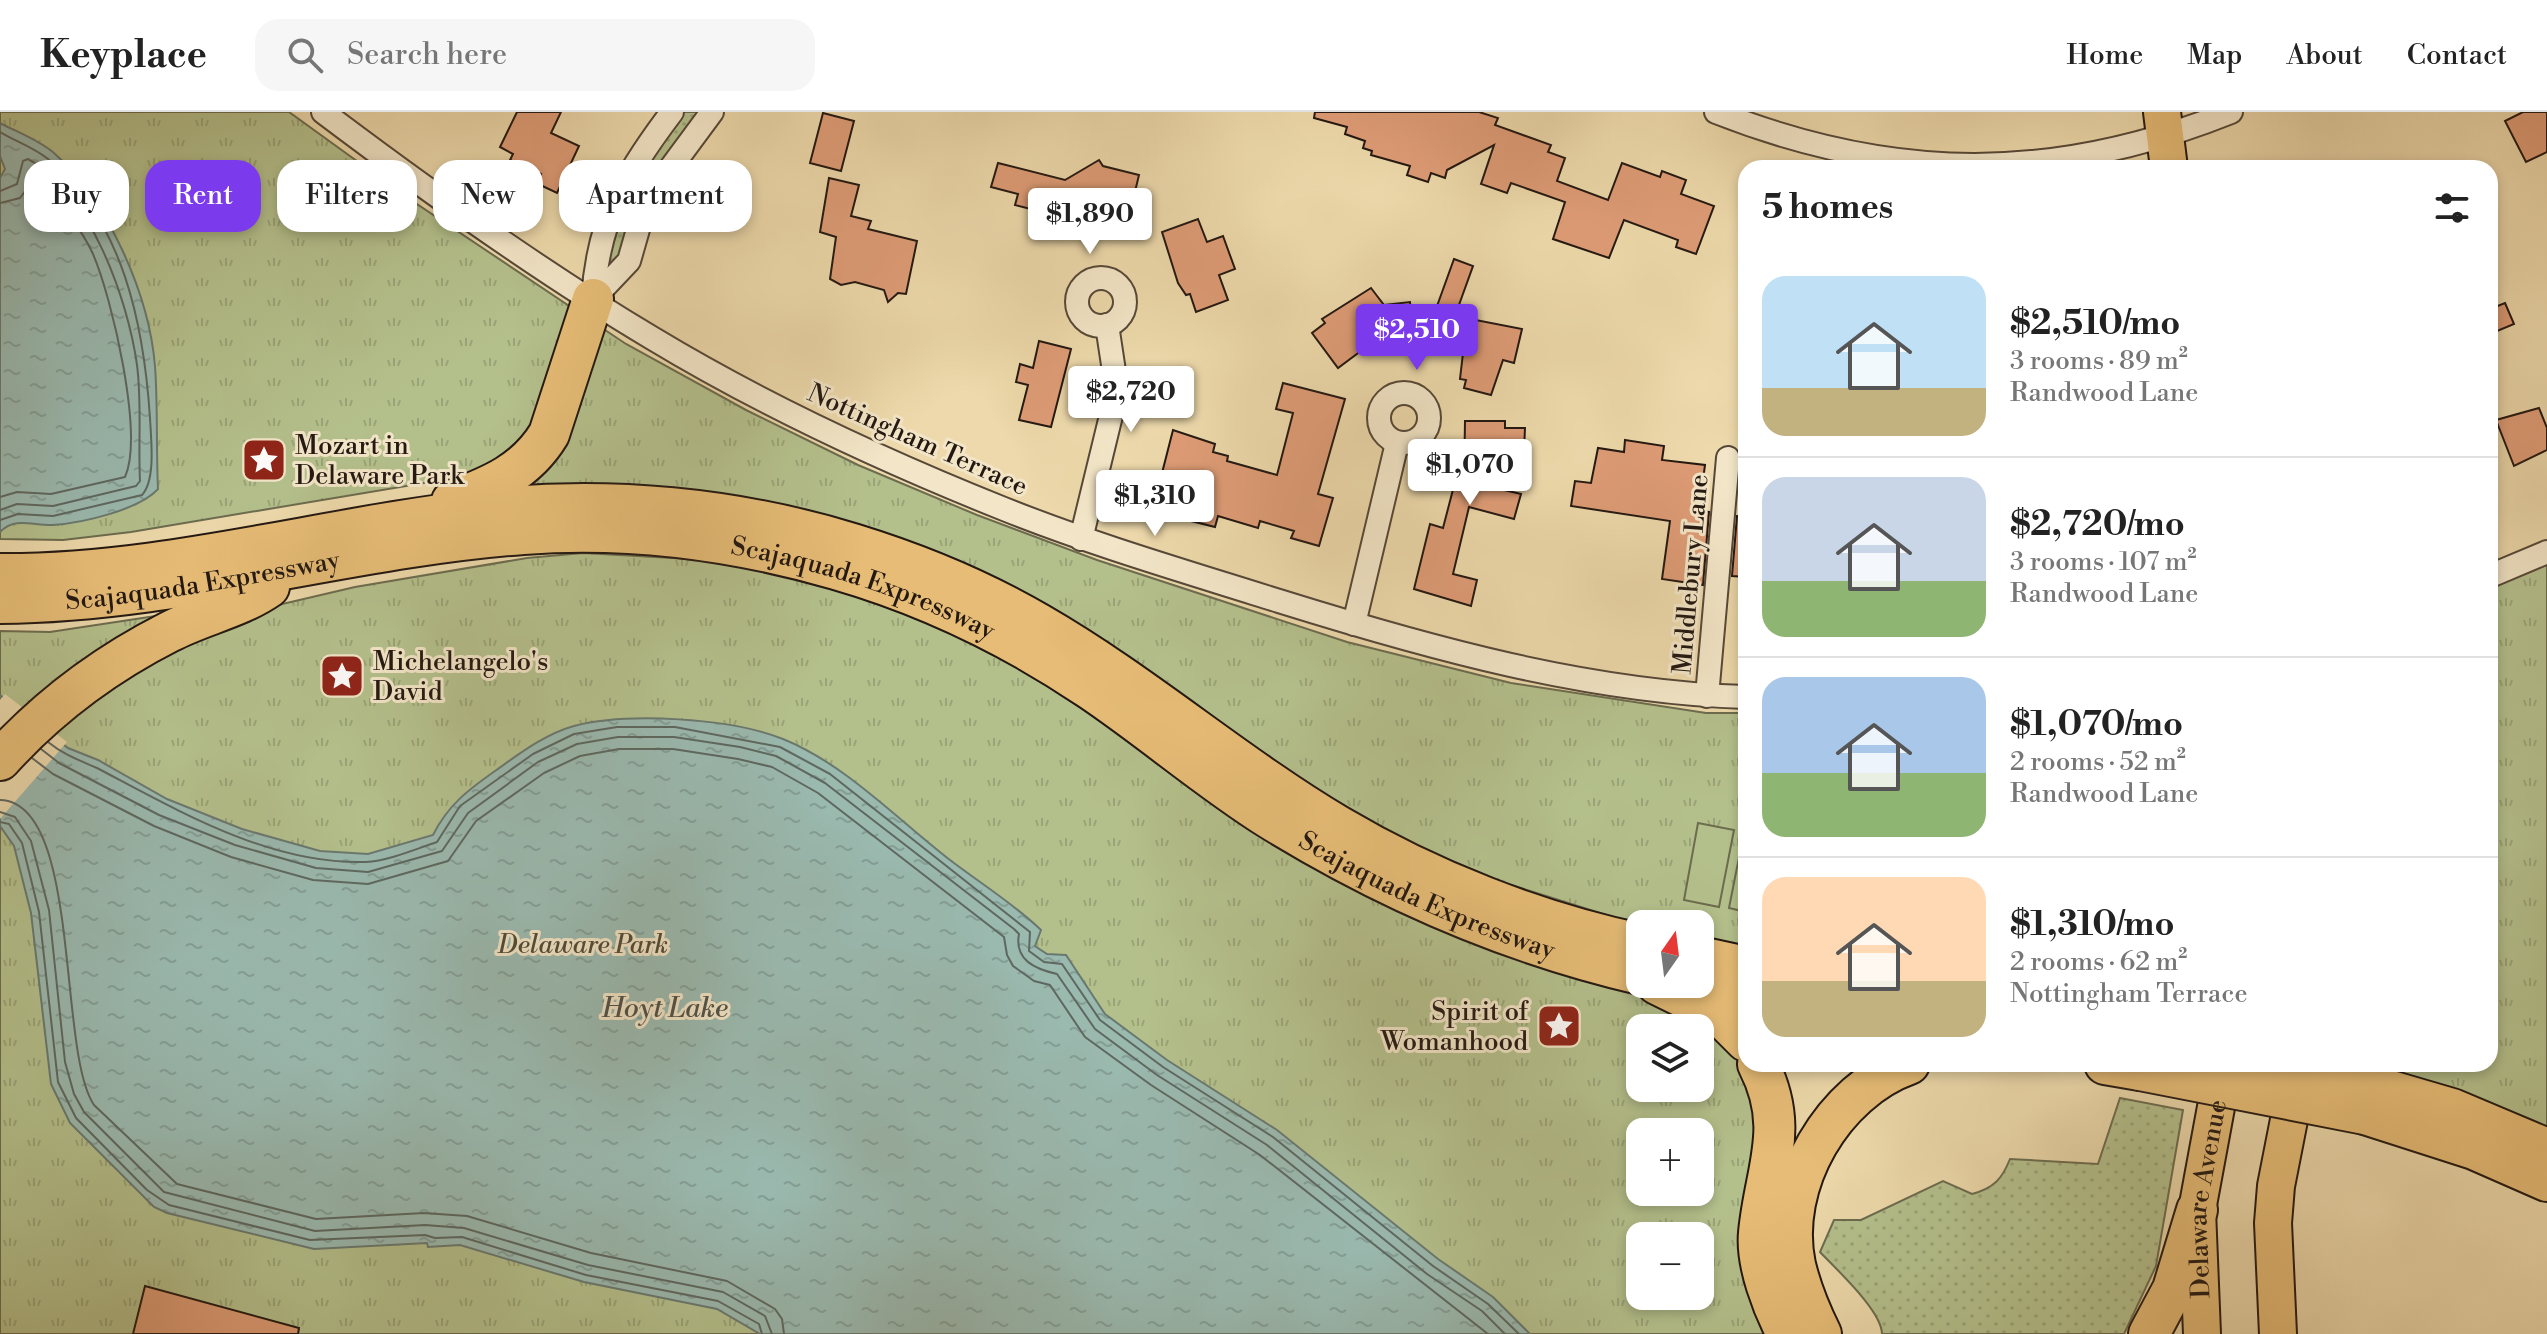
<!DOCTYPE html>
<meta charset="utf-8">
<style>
body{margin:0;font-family:"Libre Bodoni",serif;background:#f6f6f6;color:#222;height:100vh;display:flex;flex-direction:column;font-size:30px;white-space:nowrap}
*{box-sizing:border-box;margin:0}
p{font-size:26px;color:#767676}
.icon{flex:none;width:44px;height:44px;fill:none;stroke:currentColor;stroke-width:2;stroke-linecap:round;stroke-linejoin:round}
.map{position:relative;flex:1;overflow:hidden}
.details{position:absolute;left:1738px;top:48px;width:760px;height:912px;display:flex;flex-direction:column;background:#fff;border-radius:24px;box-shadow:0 4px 12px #0003}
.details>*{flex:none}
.top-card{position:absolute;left:24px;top:48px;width:760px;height:72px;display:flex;gap:16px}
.needle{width:52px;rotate:14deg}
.controls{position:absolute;left:1626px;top:798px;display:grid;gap:16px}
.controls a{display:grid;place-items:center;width:88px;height:88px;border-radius:16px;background:#fff;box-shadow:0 4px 12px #0003;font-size:40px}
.price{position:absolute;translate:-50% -68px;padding:0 18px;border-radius:8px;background:#fff;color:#222;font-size:26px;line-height:52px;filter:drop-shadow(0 2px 4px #0008)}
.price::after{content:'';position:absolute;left:50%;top:48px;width:24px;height:18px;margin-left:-12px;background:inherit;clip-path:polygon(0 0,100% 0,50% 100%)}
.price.selected{background:#7c3aed;color:#fff}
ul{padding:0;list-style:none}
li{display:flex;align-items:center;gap:24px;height:200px;padding:0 24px}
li+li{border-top:2px solid #e0e0e0}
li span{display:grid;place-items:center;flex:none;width:224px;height:160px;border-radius:24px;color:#555}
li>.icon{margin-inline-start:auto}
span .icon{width:96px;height:96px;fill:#fffc;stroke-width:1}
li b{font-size:34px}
h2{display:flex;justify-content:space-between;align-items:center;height:96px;padding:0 24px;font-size:34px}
.tag{padding:0 28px;border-radius:24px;background:#fff;box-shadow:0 4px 12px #0003;font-size:28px;line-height:72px}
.tag.selected{background:#7c3aed;color:#fff}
header{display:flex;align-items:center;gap:48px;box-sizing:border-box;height:112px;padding:0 40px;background:#fff;border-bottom:2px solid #e0e0e0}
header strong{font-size:38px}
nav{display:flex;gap:44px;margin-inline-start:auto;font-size:28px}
.search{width:560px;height:72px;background:#f6f6f6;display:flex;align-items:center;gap:20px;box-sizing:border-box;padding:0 28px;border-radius:24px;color:#767676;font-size:30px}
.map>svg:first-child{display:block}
</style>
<header>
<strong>Keyplace</strong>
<div class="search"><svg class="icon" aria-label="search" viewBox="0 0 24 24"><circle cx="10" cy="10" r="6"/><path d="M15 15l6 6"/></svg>Search here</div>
<nav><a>Home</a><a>Map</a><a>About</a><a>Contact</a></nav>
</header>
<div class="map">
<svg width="2547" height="1222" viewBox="0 0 2547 1222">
<defs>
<pattern id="grass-dots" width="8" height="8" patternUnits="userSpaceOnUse" patternTransform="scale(2)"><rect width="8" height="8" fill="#b4c08c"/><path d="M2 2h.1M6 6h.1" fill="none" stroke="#9aa478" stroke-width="1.8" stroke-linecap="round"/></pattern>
<pattern id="park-tufts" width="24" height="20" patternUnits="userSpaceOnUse" patternTransform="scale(2)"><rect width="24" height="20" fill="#b4c08c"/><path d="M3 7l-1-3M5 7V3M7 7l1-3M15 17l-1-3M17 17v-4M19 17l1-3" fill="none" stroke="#9aa478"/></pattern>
<pattern id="water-ripples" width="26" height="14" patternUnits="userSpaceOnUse" patternTransform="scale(2)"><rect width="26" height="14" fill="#9ab9af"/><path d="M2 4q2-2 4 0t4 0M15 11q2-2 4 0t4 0" fill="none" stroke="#849e96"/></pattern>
</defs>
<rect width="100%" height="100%" fill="#edd9ab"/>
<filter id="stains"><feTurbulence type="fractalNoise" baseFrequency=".0025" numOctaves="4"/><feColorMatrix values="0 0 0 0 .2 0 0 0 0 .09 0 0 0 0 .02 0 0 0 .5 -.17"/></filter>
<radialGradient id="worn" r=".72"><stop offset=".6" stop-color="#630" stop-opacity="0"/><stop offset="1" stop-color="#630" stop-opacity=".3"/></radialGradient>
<g fill="url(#grass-dots)" stroke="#6c6c4f" stroke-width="2">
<polygon points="679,0 705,0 624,146 612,152 608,150 614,105"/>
<path d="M2120,986l63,12 -27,156 -32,68h-242c0,-23 -46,-65 -62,-82l14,-32h27l82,-39 29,13c22,-6 30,-15 38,-35l88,5z"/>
</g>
<g fill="url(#park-tufts)" stroke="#6c6c4f" stroke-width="2" fill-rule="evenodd">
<polygon points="0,0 289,0 408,86 626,232 746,298 858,353 977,403 1097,448 1347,530 1511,571 1706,601 1746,601 1746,836 1700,827 1700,812 1640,812 1619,807 1505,771 1418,735 1288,662 1180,586 527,374 466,364 131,420 63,428 0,427"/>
<path d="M583,441l144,8 90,20 131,46 736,377 66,60 25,270h-1775v-703l50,1 132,-20 79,-3 94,-22 172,-29zM1640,916h60v60h-60zM1640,1020h60v60h-60zM1640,1124h60v60h-60z"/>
<polygon points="2547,453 2547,1016 2302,952 2490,952 2490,473"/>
</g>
<g fill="#b4c08c" stroke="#6c6c4f" stroke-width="2">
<polygon points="1698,711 1734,718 1719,795 1684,788"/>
<polygon points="1744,720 1746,720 1746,800 1729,796"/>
</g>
<g fill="url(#water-ripples)" stroke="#6a7970" stroke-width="2">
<path d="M0,11c17,9 39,17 54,30 54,48 95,141 101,213 3,41 1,82 3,123 -19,21 -76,34 -105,36 -19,1 -38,-9 -53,7v-354l5,-9 -5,-13z"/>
<path d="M0,583l68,53 30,12 69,39 75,30 78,22 48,3 65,-19c15,-30 35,-45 62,-64 24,-17 50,-37 79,-45 54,-14 156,-8 209,13 62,25 114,80 167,121 30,23 63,43 91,70l-6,16 12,8 19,1 39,59 62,46 110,70 161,129 55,38 37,37h-770l-43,-25 -133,-27 -124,-37 -32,2 -1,-4 -113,6 -147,-36 -13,-6 -84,-84 -19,-39 -20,-171 -17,-67 -14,-20z"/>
</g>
<polygon fill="#edd9ab" points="5,582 67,630 0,707 0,588"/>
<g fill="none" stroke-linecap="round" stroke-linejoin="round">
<g stroke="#5e6860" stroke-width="2">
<path d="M0,20c15,9 35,16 48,27 76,62 96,168 102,259 1,21 6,62 -8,77l-89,21 -35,-2 -18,6"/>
<path d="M0,79l17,-7 6,-23 5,-2c62,32 100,141 109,206 5,38 1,78 3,116l-4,5 -83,20 -36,-2 -17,6"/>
<path d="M0,91l20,-5 13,-17 5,-1c20,22 43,47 55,74 19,44 51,181 32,223l-74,17 -34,-2 -17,5"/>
<path d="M48,630c16,13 31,18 49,26 82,43 173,97 269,94 22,-1 50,-13 71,-20l23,-36 73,-52 41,-20 43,-7h58l105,20 50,27 200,158 -1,19 15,11 18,2 38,56 63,47 110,70 160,129 55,38 31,30"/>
<path d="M41,637l18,14 100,52 76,30 81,23 52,4 74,-21 26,-38 70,-51 39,-18 41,-7h56l66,10 36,9 49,27 189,146 5,5c-5,26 16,35 38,40l38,55 62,46 110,70 160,129 55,37 23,23"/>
<polyline points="32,646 53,662 154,714 231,745 313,768 368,772 448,749 476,709 544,661 580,644 619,637 673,637 738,647 772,655 818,681 1004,825 1007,843 1013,854 1034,869 1050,873 1085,925 1151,973 1260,1043 1488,1222"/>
<path d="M0,688c82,2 57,251 94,305l83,79 139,35 108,-6 43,3 124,37 136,28 48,28 7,10 2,15"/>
<polyline points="0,700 15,705 31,729 49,798 65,950 74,982 84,1000 164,1080 315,1119 425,1113 464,1116 588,1153 723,1180 765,1204 772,1222"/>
<polyline points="0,710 9,712 22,731 39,800 58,970 76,1006 147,1078 169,1093 310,1128 425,1123 435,1126 462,1125 586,1163 718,1189 759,1212 762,1222"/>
</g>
</g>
<g fill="#de9c76" stroke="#231812" stroke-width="2">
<polygon points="517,0 561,0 551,21 579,34 557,81 536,71 541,62 510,48 513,42 500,35"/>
<polygon points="1315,0 1479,0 1498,6 1495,13 1551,33 1548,40 1565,46 1557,69 1608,88 1622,51 1660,65 1662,59 1686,68 1681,82 1714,94 1696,142 1676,135 1678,128 1624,108 1609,146 1553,127 1565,90 1511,71 1507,81 1481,72 1494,33 1447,58 1445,66 1431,61 1428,70 1407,63 1410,54 1371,43 1372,39 1363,36 1365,29 1345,22 1347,15 1314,6"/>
<polygon points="2523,0 2547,0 2547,40 2526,50 2505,9"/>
<polygon points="823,1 854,9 841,59 810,51"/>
<polygon points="1099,48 1103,54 1139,63 1132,92 1108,86 1089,96 1083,121 1055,113 1058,104 1015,93 1018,82 991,75 998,51 1065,68"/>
<polygon points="829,66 859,73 851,104 871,109 868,117 917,129 906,182 898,181 888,190 884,178 855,170 841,173 830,167 836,125 820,120"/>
<polygon points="1198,107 1207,130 1223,124 1235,157 1219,163 1228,188 1196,200 1190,182 1186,183 1178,171 1162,120"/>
<polygon points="1454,147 1473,154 1455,204 1522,217 1514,251 1503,248 1491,283 1464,276 1466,268 1460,267 1463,241 1429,233 1432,218 1428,219"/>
<polygon points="1371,176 1384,193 1410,190 1413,220 1381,224 1338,256 1312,221 1325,211 1322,207"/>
<polygon points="2505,191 2514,212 2490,222 2490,197"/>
<polygon points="1039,229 1071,237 1051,315 1019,308 1028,273 1016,270 1020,252 1033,256"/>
<polygon points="1283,271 1345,287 1318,382 1333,386 1319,434 1291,426 1294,419 1260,409 1258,416 1218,404 1215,415 1191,409 1199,374 1161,365 1173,318 1215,332 1213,340 1228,344 1227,349 1277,363 1293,301 1276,297"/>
<polygon points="2539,296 2547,316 2547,338 2514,354 2496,308"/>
<polygon points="1465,309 1505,309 1505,316 1525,316 1524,338 1506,337 1500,377 1521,382 1514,407 1469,395 1453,462 1477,468 1471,494 1414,477 1430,412 1443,416 1456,366 1464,368"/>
<polygon points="1625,328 1664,334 1662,348 1705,353 1699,399 1709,400 1703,473 1662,467 1670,409 1571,394 1575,369 1591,371 1598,336 1624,340"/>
<polygon points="1737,404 1746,405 1746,465 1732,464"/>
<polygon points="145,1174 299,1216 298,1222 133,1222"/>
</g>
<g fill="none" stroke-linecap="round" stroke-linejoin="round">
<g stroke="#564838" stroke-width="26">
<g id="street">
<path d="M323,0c106,80 215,158 329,226 111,67 232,123 352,171 90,36 183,63 275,92 151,47 308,91 467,96"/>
<path d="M1716,0c178,70 338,71 515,0"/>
<circle cx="1101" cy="190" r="24"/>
<polyline points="593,187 629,149 639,114 658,73 712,0"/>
<path d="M593,187c5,-80 32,-125 79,-187"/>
<circle cx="1404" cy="306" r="25"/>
<polyline points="1081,427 1117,279 1107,213"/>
<polyline points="2490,464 2547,440"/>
<polyline points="1354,512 1397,331"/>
<polyline points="1707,584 1728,346"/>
</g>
</g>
<g stroke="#231812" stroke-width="40">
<g id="primary">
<polyline points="2162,0 2169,56"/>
<path id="s1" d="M2202,1222l-5,-124 27,-146"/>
<polyline points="2278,1222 2273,1111 2276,1074 2298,962"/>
</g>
</g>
<g stroke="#231812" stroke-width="44">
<g id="highway">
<path d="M452,389c40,-15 74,-29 97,-67l44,-135"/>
<path d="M0,462c165,1 324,-47 488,-65 121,-13 248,-1 365,35 65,20 128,46 186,80 104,60 195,140 299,202 91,54 198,96 302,118"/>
<path id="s2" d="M0,491c177,-1 347,-56 523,-69 105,-8 212,6 313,35 90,26 177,68 254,120 61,41 117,90 179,129 115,71 238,125 371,156"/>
<path d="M0,648c49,-54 104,-95 169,-128 32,-17 70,-24 100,-45"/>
<polyline points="1700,845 1746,855"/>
<polyline points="1657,872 1720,903 1746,929"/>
<polyline points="1685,872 1746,884"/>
<path d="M1758,952c33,64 7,105 1,169 -3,31 14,74 28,101"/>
<polyline points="2105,952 2140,958"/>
<polyline points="2370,973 2452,997 2547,1037"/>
<polyline points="2365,1002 2474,1037 2547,1069"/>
<path d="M1821,1222c-11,-22 -20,-44 -26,-69 -17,-81 38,-174 114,-201"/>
<polyline points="2149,1222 2173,1177 2197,1098"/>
</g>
</g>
<use href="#street" stroke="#f3e6c8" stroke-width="22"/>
<use href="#primary" stroke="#e6bc76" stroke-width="36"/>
<use href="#highway" stroke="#e6bc76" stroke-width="40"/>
<g stroke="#231812" stroke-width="44" stroke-linecap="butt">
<g id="highway-bridge">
<polyline points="2261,952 2370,973"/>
<polyline points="2140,958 2365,1002"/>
</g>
</g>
<use href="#highway-bridge" stroke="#e6bc76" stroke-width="40"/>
</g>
<defs>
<g id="sight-square" transform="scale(2.3)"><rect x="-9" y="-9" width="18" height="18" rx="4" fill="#8f2418" stroke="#f3e6c8"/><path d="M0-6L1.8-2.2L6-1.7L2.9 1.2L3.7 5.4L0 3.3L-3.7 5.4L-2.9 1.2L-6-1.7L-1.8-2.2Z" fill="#fff"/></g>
</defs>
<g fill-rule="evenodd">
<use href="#sight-square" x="264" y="348"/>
<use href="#sight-square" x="342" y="564"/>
<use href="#sight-square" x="1559" y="914"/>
</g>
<g text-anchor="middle" stroke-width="6" stroke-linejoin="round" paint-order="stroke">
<g font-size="26" fill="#231812" stroke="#f3e6c8">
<text transform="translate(918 327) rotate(24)" y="9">Nottingham Terrace</text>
<text transform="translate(1690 462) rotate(-85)" y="9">Middlebury Lane</text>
<text dy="9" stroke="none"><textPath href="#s2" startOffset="204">Scajaquada Expressway</textPath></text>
<text dy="9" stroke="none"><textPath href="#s2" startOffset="876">Scajaquada Expressway</textPath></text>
<text dy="9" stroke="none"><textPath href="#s2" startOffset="1524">Scajaquada Expressway</textPath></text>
<text dy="9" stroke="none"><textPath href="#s1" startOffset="136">Delaware Avenue</textPath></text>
</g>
<g font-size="26" fill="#231812" stroke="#f3e6c8" text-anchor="start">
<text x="295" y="342">Mozart in<tspan x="295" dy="30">Delaware Park</tspan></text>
<text x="373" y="558">Michelangelo's<tspan x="373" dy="30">David</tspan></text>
<text x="1528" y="908" text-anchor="end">Spirit of<tspan x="1528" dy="30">Womanhood</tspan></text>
</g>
<g font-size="26" font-style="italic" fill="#4e4a37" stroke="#f3e6c8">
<text x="583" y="841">Delaware Park</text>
</g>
<g font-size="28" font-style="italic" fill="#4d5049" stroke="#f3e6c8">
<text x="665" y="905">Hoyt Lake</text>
</g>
</g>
<rect width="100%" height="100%" filter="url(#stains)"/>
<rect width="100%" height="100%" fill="url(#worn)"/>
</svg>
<div class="controls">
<a><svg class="needle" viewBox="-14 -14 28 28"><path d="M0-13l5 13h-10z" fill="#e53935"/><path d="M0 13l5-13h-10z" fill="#767676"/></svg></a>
<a><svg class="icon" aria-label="layers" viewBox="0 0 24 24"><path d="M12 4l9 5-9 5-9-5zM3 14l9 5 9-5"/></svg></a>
<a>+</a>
<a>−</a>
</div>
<b class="price" style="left:1090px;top:144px">$1,890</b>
<b class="price selected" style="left:1417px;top:260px">$2,510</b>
<b class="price" style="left:1131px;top:322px">$2,720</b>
<b class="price" style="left:1470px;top:395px">$1,070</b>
<b class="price" style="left:1155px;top:426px">$1,310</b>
<div class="top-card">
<a class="tag">Buy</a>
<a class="tag selected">Rent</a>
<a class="tag">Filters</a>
<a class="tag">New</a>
<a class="tag">Apartment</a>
</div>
<section class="details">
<h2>5 homes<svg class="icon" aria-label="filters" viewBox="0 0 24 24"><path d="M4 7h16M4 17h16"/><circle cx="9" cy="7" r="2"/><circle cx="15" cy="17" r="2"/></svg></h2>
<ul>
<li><span style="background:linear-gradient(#bfe0f5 70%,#c2b280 0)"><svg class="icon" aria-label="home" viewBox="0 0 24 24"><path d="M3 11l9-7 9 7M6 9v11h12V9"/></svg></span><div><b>$2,510/mo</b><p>3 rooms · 89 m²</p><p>Randwood Lane</p></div></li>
<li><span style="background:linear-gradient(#c9d6e8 65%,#8fb573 0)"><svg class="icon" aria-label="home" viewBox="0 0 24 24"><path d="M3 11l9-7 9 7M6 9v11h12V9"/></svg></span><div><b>$2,720/mo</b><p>3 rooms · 107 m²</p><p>Randwood Lane</p></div></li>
<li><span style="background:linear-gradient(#a9c7e8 60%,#8fb573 0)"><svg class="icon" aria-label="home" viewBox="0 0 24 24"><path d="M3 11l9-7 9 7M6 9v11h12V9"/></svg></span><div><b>$1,070/mo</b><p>2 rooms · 52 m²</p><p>Randwood Lane</p></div></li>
<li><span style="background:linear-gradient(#ffd9b3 65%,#c2b280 0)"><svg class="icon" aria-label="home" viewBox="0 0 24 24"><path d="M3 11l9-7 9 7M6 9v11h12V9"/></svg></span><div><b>$1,310/mo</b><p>2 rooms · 62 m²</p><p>Nottingham Terrace</p></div></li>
</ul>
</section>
</div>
